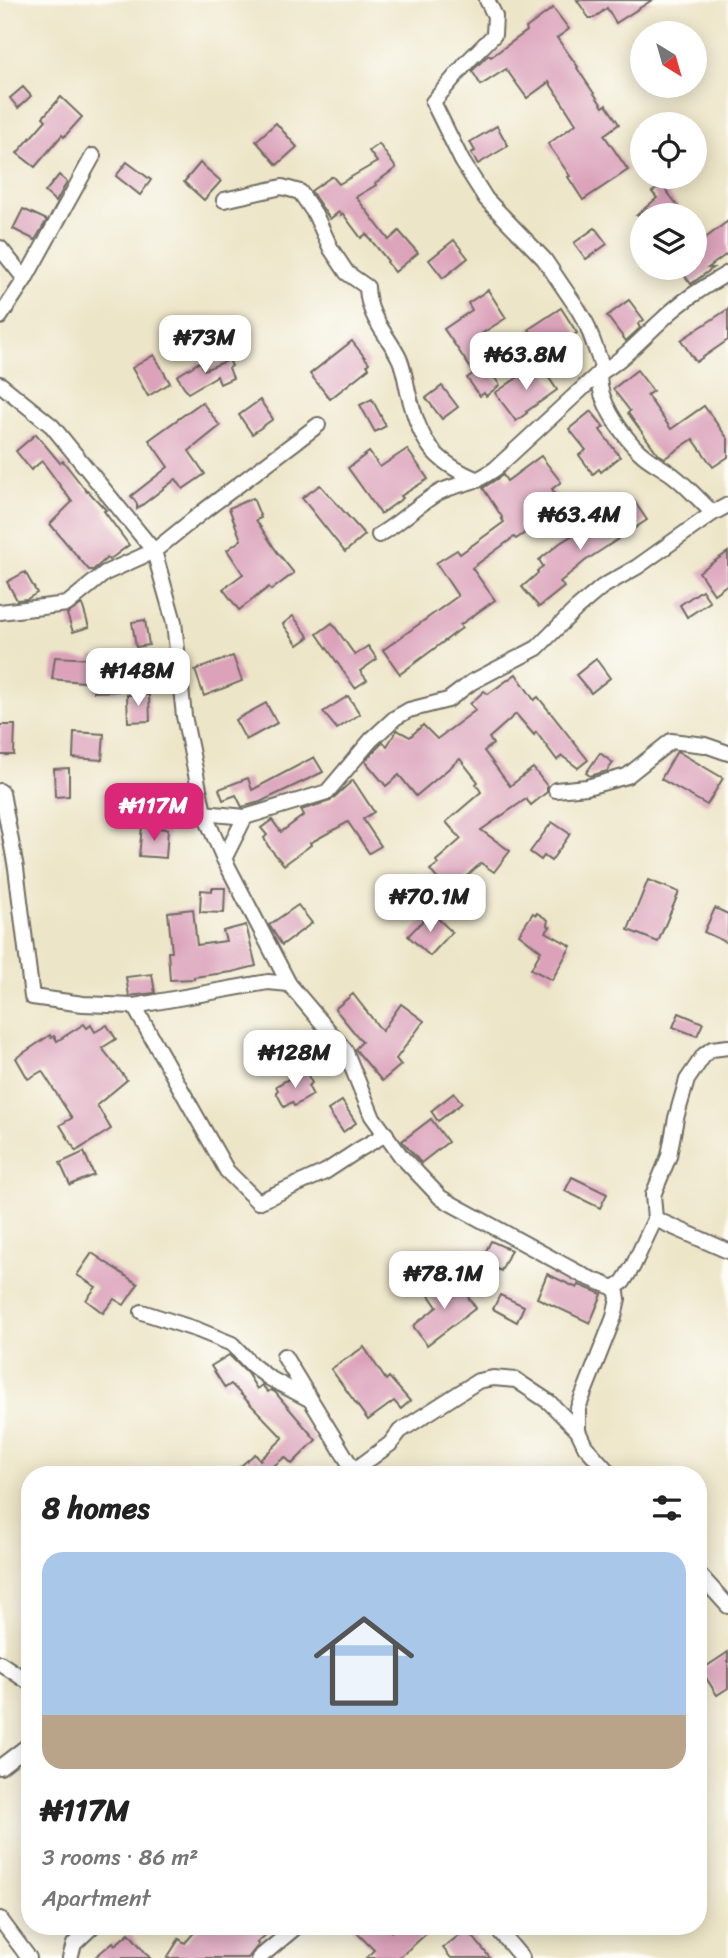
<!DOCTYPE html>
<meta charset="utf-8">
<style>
body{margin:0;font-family:Sriracha,sans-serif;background:#f2f2f2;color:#222;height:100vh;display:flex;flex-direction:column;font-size:26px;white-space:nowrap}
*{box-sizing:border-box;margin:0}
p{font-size:23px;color:#767676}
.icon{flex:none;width:38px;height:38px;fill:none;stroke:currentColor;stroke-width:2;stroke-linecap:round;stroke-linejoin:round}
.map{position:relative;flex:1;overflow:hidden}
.side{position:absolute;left:21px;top:1466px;width:686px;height:469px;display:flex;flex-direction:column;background:#fff;border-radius:28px;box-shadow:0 4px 18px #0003}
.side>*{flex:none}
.needle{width:46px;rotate:143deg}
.tools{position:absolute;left:630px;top:21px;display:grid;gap:14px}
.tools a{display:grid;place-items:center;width:77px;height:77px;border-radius:50%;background:#fff;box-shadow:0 4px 18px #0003;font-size:35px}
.price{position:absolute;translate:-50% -60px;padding:0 16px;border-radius:14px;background:#fff;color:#222;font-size:23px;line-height:46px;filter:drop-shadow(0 2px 4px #0008)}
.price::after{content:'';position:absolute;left:50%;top:42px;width:21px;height:16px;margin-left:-10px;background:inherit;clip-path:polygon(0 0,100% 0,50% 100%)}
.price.active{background:#db2777;color:#fff}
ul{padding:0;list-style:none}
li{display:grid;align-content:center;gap:14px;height:371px;padding:0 21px}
li span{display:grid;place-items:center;height:217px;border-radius:21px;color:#555}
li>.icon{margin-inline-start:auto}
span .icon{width:126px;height:126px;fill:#fffc;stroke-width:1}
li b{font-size:30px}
h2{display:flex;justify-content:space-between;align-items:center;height:84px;padding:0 21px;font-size:30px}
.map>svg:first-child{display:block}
</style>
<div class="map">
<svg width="728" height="1958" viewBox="0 0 728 1958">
<rect width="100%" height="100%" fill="#fdfcf7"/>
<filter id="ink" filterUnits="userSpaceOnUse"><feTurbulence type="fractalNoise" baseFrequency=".0143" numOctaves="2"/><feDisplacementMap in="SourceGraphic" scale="14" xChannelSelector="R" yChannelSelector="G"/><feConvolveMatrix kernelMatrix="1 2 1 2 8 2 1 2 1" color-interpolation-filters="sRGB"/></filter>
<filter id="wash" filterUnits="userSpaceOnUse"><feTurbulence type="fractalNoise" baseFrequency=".00686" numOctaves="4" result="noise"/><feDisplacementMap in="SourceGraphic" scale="28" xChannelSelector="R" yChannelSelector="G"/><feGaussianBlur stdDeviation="1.57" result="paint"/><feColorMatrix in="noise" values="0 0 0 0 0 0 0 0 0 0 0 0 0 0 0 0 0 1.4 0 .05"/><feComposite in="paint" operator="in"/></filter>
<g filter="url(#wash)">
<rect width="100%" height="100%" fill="#ede5c7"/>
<g id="blocks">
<g fill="#dba2ba">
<polygon points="577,0 652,0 616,23 607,8 594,18 589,18"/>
<polygon points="553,8 569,29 557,38 578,67 577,68 603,107 606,105 619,124 604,135 628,170 583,200 568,177 570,176 548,144 576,124 549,82 527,98 506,69 481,85 472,71 485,58 489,55 491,57 527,31 526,28"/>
<polygon points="23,87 31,96 18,108 10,98"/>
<polygon points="61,97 82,117 64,137 62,135 35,167 17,153 46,120 43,117"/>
<polygon points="276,123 297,147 277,165 256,141"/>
<polygon points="497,126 508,146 478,164 471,153 475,151 470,142"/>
<polygon points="379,144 396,168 375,183 376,185 356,197 389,240 399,231 418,253 395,272 387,262 388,261 366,234 361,238 343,214 341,215 339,212 330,219 311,191 331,177 333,177 339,184 377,162 369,151"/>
<polygon points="127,162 151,180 140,195 116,176"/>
<polygon points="200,163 221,181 204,200 184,182"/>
<polygon points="59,175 67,182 56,202 45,192"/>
<polygon points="662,185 678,206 666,215 637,215 657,198 652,192"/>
<polygon points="23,209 47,220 35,240 13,229"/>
<polygon points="728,221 728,253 708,268 713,268 691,284 679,268 695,268 695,246"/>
<polygon points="595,228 607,244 586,259 574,243"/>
<polygon points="454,240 468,258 443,278 429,260"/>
<polygon points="488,290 506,318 478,336 486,346 476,353 500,385 486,396 484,393 480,396 467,378 474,373 444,329 472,310 468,303"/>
<polygon points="629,300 644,320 638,324 640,328 626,341 607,316"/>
<polygon points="561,308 577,333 545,354 529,329"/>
<polygon points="728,309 728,340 696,362 681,340"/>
<polygon points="352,341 369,363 367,365 369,368 330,399 310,374"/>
<polygon points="154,355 170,383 148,396 132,368"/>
<polygon points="229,360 232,366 229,368 233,378 220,384 217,376 188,393 177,376 200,362 204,370"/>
<polygon points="539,363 557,390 526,412 527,413 516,421 495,393"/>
<polygon points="637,370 653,391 647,395 671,429 704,406 728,439 728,457 713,467 693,439 665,458 658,454 628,413 630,411 613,389"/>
<polygon points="442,386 458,407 442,419 426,398"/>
<polygon points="372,399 386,426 375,432 360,405"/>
<polygon points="260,400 273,419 252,434 239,415"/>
<polygon points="202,402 220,426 189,451 205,474 183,489 176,479 137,509 137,504 131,496 168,467 149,440"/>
<polygon points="591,411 604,427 600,430 620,457 601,472 599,469 593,474 579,455 586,450 569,429"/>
<polygon points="36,434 60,463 63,461 87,492 88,491 106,510 104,511 129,545 109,560 107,558 93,570 89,570 50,524 72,502 42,461 31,470 16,451"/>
<polygon points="407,449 428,479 401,496 403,498 381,514 348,468 369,452 380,467"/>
<polygon points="541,456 561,482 552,489 558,498 543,510 548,517 516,539 514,537 472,568 495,600 460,625 462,628 400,674 383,650 458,596 436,563 457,550 460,554 504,522 501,518 502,517 483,488 503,475 507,481"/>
<polygon points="320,485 365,535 345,552 302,498"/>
<polygon points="253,498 261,518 256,520 277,552 294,573 271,590 269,587 239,610 223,589 243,574 227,550 241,540 229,508"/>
<polygon points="634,501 647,520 585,561 560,582 564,587 539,607 522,587 538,573 537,571 543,566 539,560 560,543 604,516 607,521"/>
<polygon points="728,552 728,584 714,594 699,572"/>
<polygon points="25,572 37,593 27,599 17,600 7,582"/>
<polygon points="702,590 710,602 687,617 680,605"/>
<polygon points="82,604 89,627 73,632 67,614"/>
<polygon points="293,616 309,637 298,645 283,624"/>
<polygon points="145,620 149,645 136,647 132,622"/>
<polygon points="332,623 355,655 368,646 377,659 360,671 367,680 355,688 317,634"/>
<polygon points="109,655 110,670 119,670 119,691 94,692 94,683 52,679 55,657 92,659 91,656"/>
<polygon points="233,656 242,681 204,696 195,670"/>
<polygon points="596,659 610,678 591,693 576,675"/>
<polygon points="516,674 534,700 538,697 588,760 578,768 562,756 557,760 536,732 534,735 516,714 489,738 493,744 484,751 510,786 533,768 547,786 547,792 531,805 526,799 481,830 510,851 494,872 481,863 451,890 446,885 444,887 430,870 438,864 436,861 461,839 446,822 481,792 476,784 478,782 460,759 416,796 399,775 386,786 365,761 383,742 387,746 397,730 410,737 423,725 437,739 476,710 470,704 484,691 488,694"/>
<polygon points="127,695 149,695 150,721 128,722"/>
<polygon points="348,696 360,714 337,729 323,712"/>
<polygon points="266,703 277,723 246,740 235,720"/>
<polygon points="0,725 15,725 14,755 0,755"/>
<polygon points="74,732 104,734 102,760 73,758"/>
<polygon points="677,751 723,778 707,805 661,779"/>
<polygon points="600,753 613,763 607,771 590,776 586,773"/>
<polygon points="314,757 323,772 260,802 242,807 236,795 223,800 219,789 248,778 252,790"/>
<polygon points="69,768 69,796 55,797 54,769"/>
<polygon points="353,780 374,812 363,819 381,846 369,853 348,822 310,843 311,845 284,865 268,846 264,838 267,835 261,828 272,820 281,832 304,815 301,810 330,801"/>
<polygon points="552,822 570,834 551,861 544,856 541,860 530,852"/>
<polygon points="142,827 168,829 166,858 139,856"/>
<polygon points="648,880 679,892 658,942 628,930"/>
<polygon points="212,888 225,888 224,913 200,912 201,890 212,891"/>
<polygon points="298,905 312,923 282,945 269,925"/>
<polygon points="715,908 728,914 728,943 704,932"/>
<polygon points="193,909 197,945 226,941 223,931 246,925 256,966 232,972 194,977 194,979 170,980 168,952 172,952 168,912"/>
<polygon points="431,912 452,932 430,956 408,936"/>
<polygon points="533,913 536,915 537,913 548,920 547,925 550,927 546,932 571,946 552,980 531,969 541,951 519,934"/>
<polygon points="152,974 155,993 129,996 126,977"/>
<polygon points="353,994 382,1031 401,1004 424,1021 396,1059 401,1065 382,1081 355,1049 362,1042 335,1009"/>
<polygon points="679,1013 703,1023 697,1036 673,1027"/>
<polygon points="84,1024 87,1028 91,1025 95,1032 107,1025 116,1039 102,1048 127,1080 97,1105 111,1129 76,1151 60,1125 72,1118 42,1071 28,1079 16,1058 50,1035 51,1038 54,1036 57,1041"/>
<polygon points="305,1070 312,1083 308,1086 313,1095 294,1106 292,1102 284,1107 276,1092 278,1090 276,1086"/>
<polygon points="454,1093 462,1103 438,1121 431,1111"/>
<polygon points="342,1101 356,1123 343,1132 328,1110"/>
<polygon points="431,1119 448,1142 421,1163 402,1141"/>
<polygon points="84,1152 94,1175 70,1185 60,1163"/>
<polygon points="572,1177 607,1194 600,1208 565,1191"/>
<polygon points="491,1241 511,1250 501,1271 481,1261"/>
<polygon points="92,1253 138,1284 124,1305 114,1299 103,1313 86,1300 96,1287 77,1275"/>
<polygon points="547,1274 577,1288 579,1285 602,1294 590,1323 537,1298"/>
<polygon points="445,1278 456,1293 462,1289 476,1308 427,1345 413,1326 437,1307 426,1291"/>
<polygon points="500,1295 524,1306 517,1322 493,1309"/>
<polygon points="364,1347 386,1380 389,1377 410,1401 401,1409 394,1401 368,1420 331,1369"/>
<polygon points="229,1355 247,1373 257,1389 262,1385 268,1392 271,1390 275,1392 316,1440 292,1464 285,1457 262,1475 230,1475 255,1454 260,1460 283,1438 231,1384 225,1388 211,1366"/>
<polygon points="728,1652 728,1688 717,1695 701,1670"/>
<polygon points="199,1927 274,1927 257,1943 259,1944 248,1958 167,1958 179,1939 185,1943"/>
<polygon points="351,1927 386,1927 391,1932 397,1927 434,1927 399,1958 366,1958 374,1950"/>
<polygon points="467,1929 490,1958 451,1958 443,1948"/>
<polygon points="129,1933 150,1958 94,1958 113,1942 115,1945"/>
</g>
</g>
</g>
<g filter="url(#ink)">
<use href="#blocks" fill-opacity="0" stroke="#6f6c62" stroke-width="2"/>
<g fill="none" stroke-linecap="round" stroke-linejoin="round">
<g stroke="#6f6c62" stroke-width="18">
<g id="street">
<path d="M487,0l8,16 -1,19 -25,25 -36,42 29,59 24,38 58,60 34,50 9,16 15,41c-12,25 21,72 40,88 10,9 22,14 32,22 14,11 26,25 39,37"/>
<path d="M224,200l58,-13 18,5 15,22 16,35 16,24 20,14c1,32 21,47 33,73 4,10 6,22 8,32 13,49 22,68 70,88"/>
<polyline points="0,248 25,279"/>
<polyline points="0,317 25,279 93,156"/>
<polyline points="0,384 52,426 154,551 174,622 184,716 204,813 245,817 327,792 371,740 395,718 409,710 448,700 472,682 537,648 576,609 602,587 637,567 713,513 728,505"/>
<path d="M379,535c21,-12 38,-30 59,-42 12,-7 25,-8 37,-13 7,-2 14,-7 20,-11l103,-95c24,-13 43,-35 63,-53 20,-20 43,-34 67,-48"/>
<polyline points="0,612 67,604 105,573 154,551 205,510 318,425"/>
<polyline points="556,790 587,787 627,776 671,741 705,745 728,753"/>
<polyline points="0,791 2,793 16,868 32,997 83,1004 134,1006 268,982 289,984 345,1050 372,1116 401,1156 441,1198 584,1276 614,1288 617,1293 618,1299 614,1317 578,1408 578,1431 585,1446 611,1475"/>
<polyline points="204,813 224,859 289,984"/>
<polyline points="224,859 245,817"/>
<polyline points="134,1006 227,1171 258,1202 325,1172 360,1149 386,1134"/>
<polyline points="655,1219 728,1251"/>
<polyline points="614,1288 623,1282 633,1266 655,1219 653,1195 669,1156 676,1118 687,1080 704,1055 712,1049 728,1047"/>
<polyline points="142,1312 198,1330 232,1344 252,1365 269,1378 309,1399"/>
<polyline points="284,1356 354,1471"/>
<polyline points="348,1475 390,1444 400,1431 478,1381 493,1378 516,1380 549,1402 578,1431"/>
<polyline points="698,1573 728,1606"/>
<polyline points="0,1663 30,1683"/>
<polyline points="0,1767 30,1744"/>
<polyline points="0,1919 29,1958"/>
<polyline points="496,1927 522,1958"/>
<polyline points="70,1958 74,1944 92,1927"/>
<polyline points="259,1958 296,1927"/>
</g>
</g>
<use href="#street" stroke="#fff" stroke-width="14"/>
</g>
</g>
</svg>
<div class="tools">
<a><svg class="needle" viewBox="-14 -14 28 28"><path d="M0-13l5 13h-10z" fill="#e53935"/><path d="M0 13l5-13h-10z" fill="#767676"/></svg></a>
<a><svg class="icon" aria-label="locate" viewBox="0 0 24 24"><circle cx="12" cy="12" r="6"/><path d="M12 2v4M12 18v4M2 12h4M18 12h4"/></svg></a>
<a><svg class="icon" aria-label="layers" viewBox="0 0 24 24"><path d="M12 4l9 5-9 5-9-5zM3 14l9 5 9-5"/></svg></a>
</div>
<b class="price" style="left:205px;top:375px">₦73M</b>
<b class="price" style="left:526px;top:392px">₦63.8M</b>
<b class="price" style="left:580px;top:552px">₦63.4M</b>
<b class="price" style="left:138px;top:708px">₦148M</b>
<b class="price active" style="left:154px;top:843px">₦117M</b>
<b class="price" style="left:430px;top:934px">₦70.1M</b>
<b class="price" style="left:295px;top:1090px">₦128M</b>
<b class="price" style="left:444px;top:1311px">₦78.1M</b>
<section class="side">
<h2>8 homes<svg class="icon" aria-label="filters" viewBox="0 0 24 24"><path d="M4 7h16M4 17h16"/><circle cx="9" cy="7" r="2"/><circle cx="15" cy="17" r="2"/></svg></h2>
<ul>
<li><span style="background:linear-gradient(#a9c7e8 75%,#b9a48a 0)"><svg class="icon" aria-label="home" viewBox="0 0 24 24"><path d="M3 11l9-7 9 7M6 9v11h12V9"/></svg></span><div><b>₦117M</b><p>3 rooms · 86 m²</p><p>Apartment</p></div></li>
</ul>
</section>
</div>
